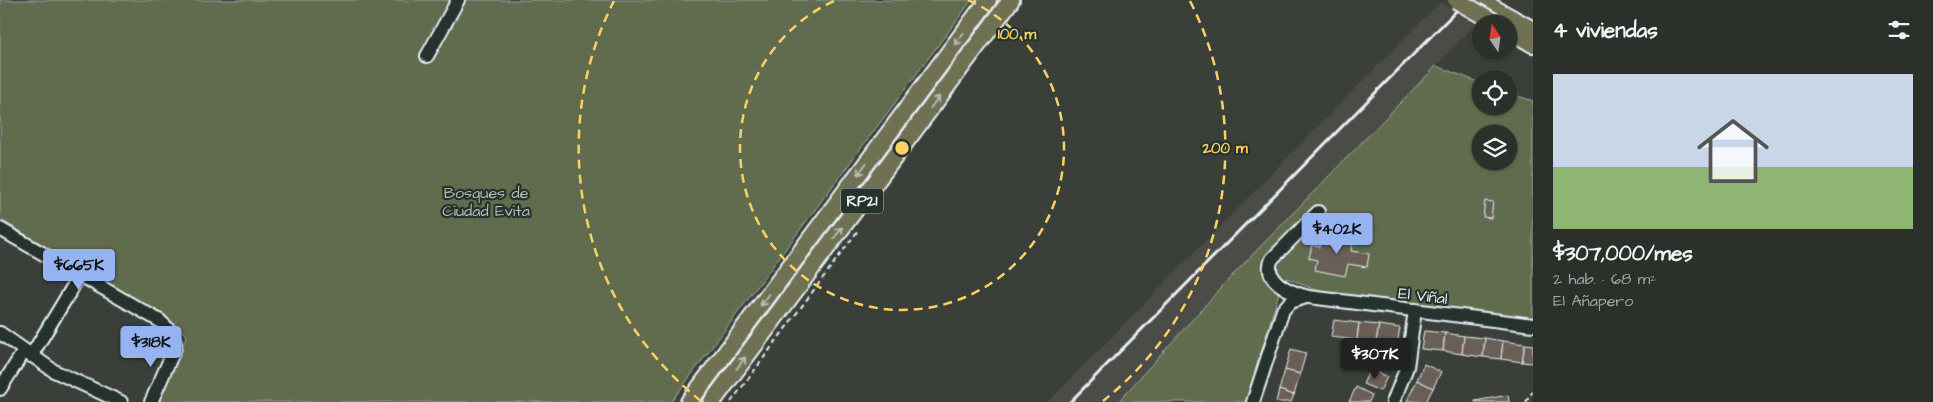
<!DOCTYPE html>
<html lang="es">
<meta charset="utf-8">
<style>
body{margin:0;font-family:"Architects Daughter",sans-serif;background:#343833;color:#f1f3f6;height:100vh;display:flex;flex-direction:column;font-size:19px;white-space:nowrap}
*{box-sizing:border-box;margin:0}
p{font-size:16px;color:#a6a9a9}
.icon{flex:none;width:28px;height:28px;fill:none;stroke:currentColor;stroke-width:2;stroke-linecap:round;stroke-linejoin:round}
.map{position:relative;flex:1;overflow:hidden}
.details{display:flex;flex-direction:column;background:#2c302b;width:400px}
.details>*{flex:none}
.needle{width:32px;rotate:347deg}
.fabs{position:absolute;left:1472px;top:15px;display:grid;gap:10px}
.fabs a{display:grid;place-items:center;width:45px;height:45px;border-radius:50%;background:#2c302b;box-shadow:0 1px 4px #0004,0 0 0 1px #484b47;font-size:25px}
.price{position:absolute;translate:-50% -42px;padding:0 11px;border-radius:5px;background:#95b2f1;color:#111;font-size:16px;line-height:32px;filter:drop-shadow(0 1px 2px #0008)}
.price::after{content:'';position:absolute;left:50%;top:30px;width:15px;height:11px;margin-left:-8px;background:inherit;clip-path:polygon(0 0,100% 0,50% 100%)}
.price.selected{background:#222;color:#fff}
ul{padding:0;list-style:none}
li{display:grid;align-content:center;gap:10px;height:265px;padding:0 20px}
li+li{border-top:1px solid #484b47}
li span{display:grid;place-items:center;height:155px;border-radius:0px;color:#555}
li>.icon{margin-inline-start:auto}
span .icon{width:90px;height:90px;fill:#fffc;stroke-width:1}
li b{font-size:21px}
h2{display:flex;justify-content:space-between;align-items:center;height:60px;padding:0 20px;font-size:21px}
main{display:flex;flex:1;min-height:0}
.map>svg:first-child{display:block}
</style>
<main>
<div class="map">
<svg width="1533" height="402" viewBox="0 0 1533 402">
<rect width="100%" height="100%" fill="#3a4039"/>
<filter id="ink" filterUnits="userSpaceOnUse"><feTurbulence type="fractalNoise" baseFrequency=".02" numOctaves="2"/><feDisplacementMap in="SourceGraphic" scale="10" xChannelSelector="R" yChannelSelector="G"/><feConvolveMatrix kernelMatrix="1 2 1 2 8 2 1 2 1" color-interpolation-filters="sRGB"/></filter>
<g filter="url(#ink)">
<polygon fill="#4b4c46" points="1440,2 1476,24 1228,280 1118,402 1048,402"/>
<g fill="#606c4e" stroke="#a4aea3" fill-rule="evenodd">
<polygon points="0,0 972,0 671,402 159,402 187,335 147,308 0,219"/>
<path d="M1436,66l45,17v23h28v-13l24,8v218l-215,-28 -31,-13 -8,15 -33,109h-128l110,-122zM1481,134h28v27h-28z"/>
</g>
<g fill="#6a5f56" stroke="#e8f1f8">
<polygon points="1485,201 1493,202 1491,218 1483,217"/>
<polygon points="1322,234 1353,240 1351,251 1369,254 1367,267 1348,264 1345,276 1315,270 1317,260 1309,258 1312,245 1320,247"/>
<polygon points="1334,320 1359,323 1357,340 1331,337"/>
<polygon points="1359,323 1379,325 1376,342 1357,340"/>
<polygon points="1379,325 1400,328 1397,345 1376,342"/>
<polygon points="1424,331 1445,333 1443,351 1421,349"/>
<polygon points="1445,333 1464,336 1462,354 1443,351"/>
<polygon points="1464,336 1485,338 1483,357 1462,354"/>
<polygon points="1485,338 1503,341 1501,359 1483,357"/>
<polygon points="1503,341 1525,344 1522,362 1501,359"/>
<polygon points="1525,344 1533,345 1533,363 1522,362"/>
<polygon points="1291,349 1306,353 1300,374 1285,370"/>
<polygon points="1424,364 1441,372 1433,388 1417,380"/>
<polygon points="1370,369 1387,377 1380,391 1363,384"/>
<polygon points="1285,370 1300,374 1294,395 1279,390"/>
<polygon points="1417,380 1433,388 1426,402 1407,401"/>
<polygon points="1356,387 1372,395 1369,402 1349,402"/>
<polygon points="1279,390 1294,395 1291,402 1276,402"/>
<polygon points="1508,395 1509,402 1475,402 1475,401"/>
</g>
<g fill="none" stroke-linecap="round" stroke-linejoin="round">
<g stroke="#e8f1f8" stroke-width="16">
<g id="minor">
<polyline points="427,56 458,0"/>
<path d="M1318,212l-46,47c-11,22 20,34 37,38l224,28"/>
<path d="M0,229l160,92c9,8 16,14 15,27l-24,54"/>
<polyline points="0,333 54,371 121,402"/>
<polyline points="31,356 80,275"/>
<polyline points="0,389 24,351"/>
<polyline points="1253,402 1283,310 1290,302 1306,297"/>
<polyline points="1393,402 1407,367 1415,310"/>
</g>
</g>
<g stroke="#e8f1f8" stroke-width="20">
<g id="major">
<polyline points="1479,0 1533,30"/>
<polyline points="1509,30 1533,44"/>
<polyline points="689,402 988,0"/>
<polyline points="712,402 1011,0"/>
</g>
</g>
<g stroke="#e8f1f8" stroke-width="2" stroke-dasharray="5 4" stroke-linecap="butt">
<polyline points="731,402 859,229"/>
<polyline points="1526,402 1533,391"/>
</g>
<use href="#minor" stroke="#26332d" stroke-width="12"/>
<use href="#major" stroke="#706f52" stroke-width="16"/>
<polyline stroke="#e8f1f8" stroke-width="3" points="1070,402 1467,0"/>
<g stroke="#e8f1f8" stroke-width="20" stroke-linecap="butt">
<polyline id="major-bridge" points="1456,0 1498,24"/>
</g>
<use href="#major-bridge" stroke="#706f52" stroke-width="16"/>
</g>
<defs><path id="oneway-shaft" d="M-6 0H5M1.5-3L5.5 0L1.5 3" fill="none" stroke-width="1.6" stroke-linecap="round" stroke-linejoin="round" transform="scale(1.25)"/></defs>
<g stroke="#b8bdb6">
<use href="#oneway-shaft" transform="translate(959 39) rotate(127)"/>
<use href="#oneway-shaft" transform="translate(935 102) rotate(-53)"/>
<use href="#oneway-shaft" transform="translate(862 169) rotate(127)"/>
<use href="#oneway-shaft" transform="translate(838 233) rotate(-53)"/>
<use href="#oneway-shaft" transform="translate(765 300) rotate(127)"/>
<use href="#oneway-shaft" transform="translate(741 363) rotate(-53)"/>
</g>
</g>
<g fill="none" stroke="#ffd166" stroke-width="2.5" stroke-dasharray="9 6">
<path d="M968 0A162 162 0 1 1 836 0"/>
<path d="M701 401A323 323 0 0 1 614 1M1190 1A323 323 0 0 1 1103 401"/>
</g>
<g text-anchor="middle" stroke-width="4.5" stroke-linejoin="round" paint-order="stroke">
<rect fill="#26332d" stroke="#aeb8bb" stroke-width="1" x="841" y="188.5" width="42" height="25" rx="4"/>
<g font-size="15" font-weight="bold" fill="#e8f1f8">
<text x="862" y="206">RP21</text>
</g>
<g font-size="16" fill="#b2bcb4" stroke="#26332d">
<text x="486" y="198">Bosques de<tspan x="486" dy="18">Ciudad Evita</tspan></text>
</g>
<g font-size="16" fill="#e8f1f8" stroke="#26332d">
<text transform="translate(1423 295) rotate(7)" y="6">El Viñal</text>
</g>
</g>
<circle cx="902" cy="148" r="8" fill="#ffd166" stroke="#26332d" stroke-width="2.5"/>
<g font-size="15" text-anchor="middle" font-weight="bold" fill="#ffd166" stroke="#26332d" stroke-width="4.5" stroke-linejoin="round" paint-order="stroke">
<text x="1017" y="39">100 m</text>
<text x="1225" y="153">200 m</text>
</g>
</svg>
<div class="fabs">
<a><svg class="needle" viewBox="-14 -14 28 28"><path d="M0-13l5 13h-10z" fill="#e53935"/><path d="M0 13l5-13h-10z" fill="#a6a9a9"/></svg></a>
<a><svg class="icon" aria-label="locate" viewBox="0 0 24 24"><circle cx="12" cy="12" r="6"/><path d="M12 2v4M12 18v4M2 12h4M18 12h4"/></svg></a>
<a><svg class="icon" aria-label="layers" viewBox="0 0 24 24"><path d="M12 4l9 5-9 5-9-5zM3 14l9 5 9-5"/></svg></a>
</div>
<b class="price" style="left:1337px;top:255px">$402K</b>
<b class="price" style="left:79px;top:291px">$665K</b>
<b class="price" style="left:151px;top:368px">$318K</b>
<b class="price selected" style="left:1375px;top:380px">$307K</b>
</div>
<section class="details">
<h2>4 viviendas<svg class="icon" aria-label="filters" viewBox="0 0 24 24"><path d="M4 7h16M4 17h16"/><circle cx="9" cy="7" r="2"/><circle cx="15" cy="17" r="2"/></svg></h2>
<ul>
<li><span style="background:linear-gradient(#c9d6e8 60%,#8fb573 0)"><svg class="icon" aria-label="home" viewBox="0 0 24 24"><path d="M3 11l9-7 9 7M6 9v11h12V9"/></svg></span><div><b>$307,000/mes</b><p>2 hab. · 68 m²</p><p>El Añapero</p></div></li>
</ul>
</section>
</main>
